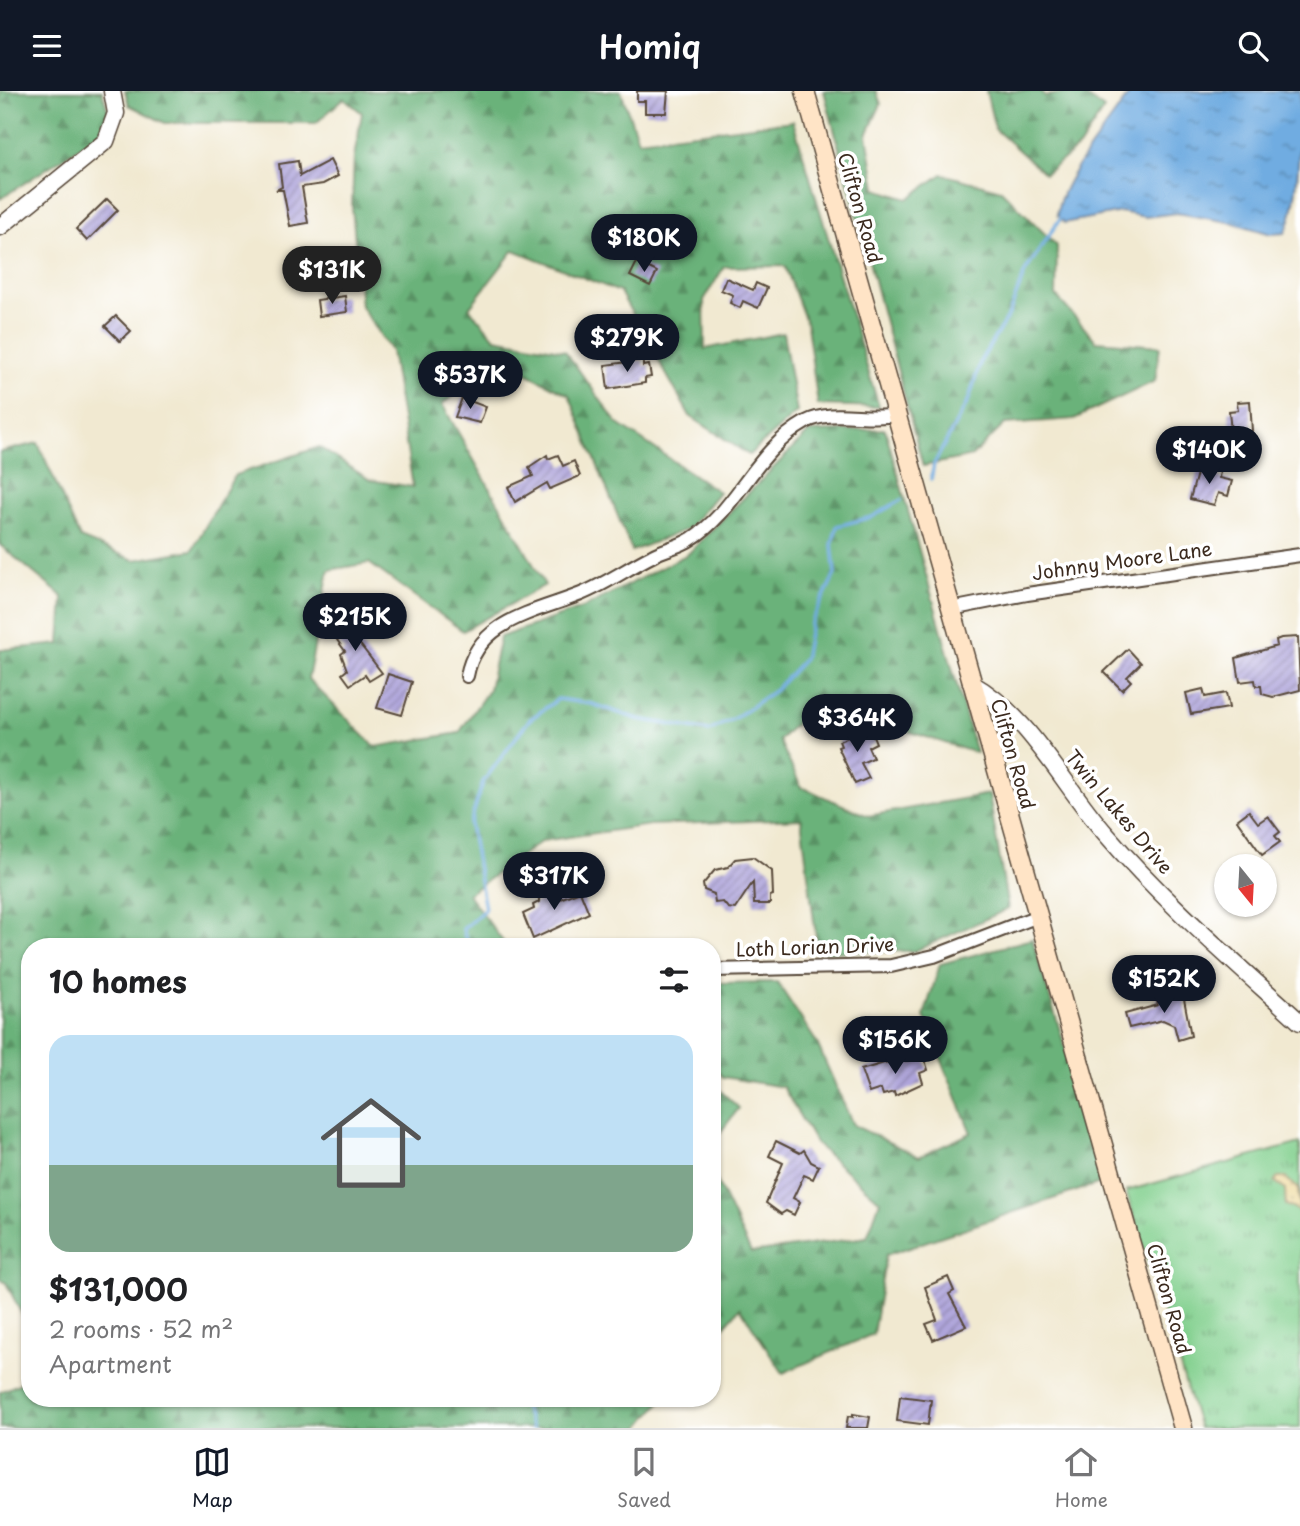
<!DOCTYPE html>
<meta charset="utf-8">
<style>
body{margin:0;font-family:"Playpen Sans",sans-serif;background:#f6f6f6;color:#202124;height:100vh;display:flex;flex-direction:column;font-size:26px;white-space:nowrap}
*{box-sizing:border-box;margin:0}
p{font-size:23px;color:#757577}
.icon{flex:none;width:38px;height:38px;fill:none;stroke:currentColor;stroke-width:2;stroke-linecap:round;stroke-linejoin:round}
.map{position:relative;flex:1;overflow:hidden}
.sheet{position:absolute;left:21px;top:847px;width:700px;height:469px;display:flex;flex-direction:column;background:#fff;border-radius:28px;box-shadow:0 2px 5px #0004}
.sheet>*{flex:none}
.needle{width:46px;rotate:162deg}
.controls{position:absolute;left:1214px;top:763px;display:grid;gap:14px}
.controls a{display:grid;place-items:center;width:63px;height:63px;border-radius:50%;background:#fff;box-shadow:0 2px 5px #0004;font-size:35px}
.price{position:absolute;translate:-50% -60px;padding:0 16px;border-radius:24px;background:#111827;color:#fff;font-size:23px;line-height:46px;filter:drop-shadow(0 2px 4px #0008)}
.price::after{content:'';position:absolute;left:50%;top:42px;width:21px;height:16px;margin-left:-10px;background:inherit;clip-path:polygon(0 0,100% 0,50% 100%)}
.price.active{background:#222;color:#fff}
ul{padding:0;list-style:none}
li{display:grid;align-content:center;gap:14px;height:371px;padding:0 28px}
li span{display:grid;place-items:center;height:217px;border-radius:21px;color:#555}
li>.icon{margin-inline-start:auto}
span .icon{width:126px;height:126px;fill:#fffc;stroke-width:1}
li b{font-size:30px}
h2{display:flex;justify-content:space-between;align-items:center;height:84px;padding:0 28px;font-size:30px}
header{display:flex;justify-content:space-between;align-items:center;height:91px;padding:0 28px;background:#111827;color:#fff;font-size:32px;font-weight:600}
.menu{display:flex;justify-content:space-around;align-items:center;height:98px;border-top:2px solid #e0e0e0;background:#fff;font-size:19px;color:#757577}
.menu a{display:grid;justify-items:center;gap:4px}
.menu .active{color:#111827}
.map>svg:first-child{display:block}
</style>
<header><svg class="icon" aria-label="menu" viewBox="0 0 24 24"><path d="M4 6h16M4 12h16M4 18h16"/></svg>Homiq<svg class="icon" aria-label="search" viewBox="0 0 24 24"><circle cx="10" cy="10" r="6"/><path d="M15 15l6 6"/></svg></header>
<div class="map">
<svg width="1300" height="1337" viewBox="0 0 1300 1337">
<defs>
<pattern id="grass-tufts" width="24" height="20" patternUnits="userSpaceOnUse" patternTransform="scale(1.75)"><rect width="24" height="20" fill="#83d08f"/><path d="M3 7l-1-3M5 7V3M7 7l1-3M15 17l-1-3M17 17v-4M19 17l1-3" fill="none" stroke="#6ca974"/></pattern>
<pattern id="forest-firs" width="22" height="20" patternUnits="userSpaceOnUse" patternTransform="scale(1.75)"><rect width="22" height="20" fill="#6ab27a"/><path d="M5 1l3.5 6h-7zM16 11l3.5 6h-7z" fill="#589163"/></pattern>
<pattern id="sand-dots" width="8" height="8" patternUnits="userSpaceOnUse" patternTransform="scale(1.75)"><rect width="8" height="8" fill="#eeda9e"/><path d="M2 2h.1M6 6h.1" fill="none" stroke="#cdbb88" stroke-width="1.8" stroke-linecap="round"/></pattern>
<pattern id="water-ripples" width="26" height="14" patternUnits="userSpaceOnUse" patternTransform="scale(1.75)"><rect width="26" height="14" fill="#6face1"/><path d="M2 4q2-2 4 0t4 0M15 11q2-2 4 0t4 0" fill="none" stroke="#5c8cb6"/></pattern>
<pattern id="building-hatch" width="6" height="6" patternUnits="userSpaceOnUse" patternTransform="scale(1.75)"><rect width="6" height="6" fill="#afa5db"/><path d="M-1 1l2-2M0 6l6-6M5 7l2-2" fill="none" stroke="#9087b1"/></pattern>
</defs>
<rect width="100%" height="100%" fill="#fff"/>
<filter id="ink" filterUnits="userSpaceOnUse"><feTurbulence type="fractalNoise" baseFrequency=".0143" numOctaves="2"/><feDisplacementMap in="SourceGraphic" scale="14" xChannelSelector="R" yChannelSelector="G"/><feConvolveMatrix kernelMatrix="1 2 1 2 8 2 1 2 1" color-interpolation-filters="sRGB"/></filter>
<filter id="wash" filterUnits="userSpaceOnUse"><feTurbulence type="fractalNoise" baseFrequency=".00686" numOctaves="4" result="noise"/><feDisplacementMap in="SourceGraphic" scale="28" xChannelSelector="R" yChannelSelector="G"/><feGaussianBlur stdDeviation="1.57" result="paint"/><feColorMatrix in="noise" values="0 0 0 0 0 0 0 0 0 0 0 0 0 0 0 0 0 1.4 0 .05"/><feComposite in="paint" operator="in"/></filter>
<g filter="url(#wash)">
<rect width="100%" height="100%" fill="#f1e9d1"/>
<polygon fill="url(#grass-tufts)" stroke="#5f7d56" stroke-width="2" points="1300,1052 1300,1337 1199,1337 1126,1100"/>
<g fill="url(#forest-firs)" stroke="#526e4c" stroke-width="2">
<polygon points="0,0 102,0 109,23 101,42 0,108"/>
<polygon points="125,0 621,0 638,49 793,30 879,316 818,314 807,234 785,175 724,176 704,209 705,258 783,242 797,321 749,364 690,325 620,201 514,159 469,217 495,247 565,260 617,332 719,401 688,438 632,460 569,304 505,271 442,313 545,494 463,540 369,472 329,479 308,588 375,656 459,642 489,598 500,546 585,516 688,463 809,341 885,338 976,662 817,611 779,649 801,696 868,725 989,703 1008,818 915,860 818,861 801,728 650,734 542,750 468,803 507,856 30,856 30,1239 6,1192 0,1188 0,559 60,553 63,506 0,454 0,361 38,352 80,447 134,469 192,459 235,384 319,356 370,389 413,396 391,260 361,215 352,116 354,66 362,22 344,7 316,32 165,32 129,14"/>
<polygon points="824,0 876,0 881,13 867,44 876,98 908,108 942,83 1001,99 1057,155 1056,205 1096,250 1160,255 1155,290 1074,328 1005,333 972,365 923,375"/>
<polygon points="986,0 1040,0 1045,5 1079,0 1104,18 1079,56 1045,83 995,38"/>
<polygon points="1032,848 1106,1090 886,1164 873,1243 783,1282 740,1217 712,1249 712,1080 751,1162 867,1146 880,1110 816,1053 783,996 723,986 712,975 712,892 777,891 817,952 853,1034 919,1066 971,1042 924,925 940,873"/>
<polygon points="712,992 739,1017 712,1052"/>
<polygon points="30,1288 30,1307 664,1307 639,1337 0,1337 0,1301"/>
</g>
<polygon fill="url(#sand-dots)" stroke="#94825e" stroke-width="2" points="1278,1086 1284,1086 1298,1097 1300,1121 1286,1114 1285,1099 1275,1090"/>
<path fill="url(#water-ripples)" stroke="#556b80" stroke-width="2" d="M1131,0h169c0,38 0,114 -15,142l-14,1 -37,-11 -57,-10 -32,4 -24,-5 -57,11 -7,-8c1,-33 55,-93 74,-124z"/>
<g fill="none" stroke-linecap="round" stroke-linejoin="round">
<g stroke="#6face1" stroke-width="3.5">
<polyline points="931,388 934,373 969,308 981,269 1009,223 1025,181 1061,126"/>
<polyline points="468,856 463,838 485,818 470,733 483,691 529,629 558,608 592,613 638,628 709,640 735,627 775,599 804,568 811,532 835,483 832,454 837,435 872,426 901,409"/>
<polyline points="521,1307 532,1337"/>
</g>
</g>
<g id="blocks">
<g fill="url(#building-hatch)">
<polygon points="637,0 668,0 666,22 645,22 645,10 637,10"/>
<polygon points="330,69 338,85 323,93 302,96 308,132 290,135 283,99 276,99 282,96 279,73 298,70 300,85"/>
<polygon points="107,108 118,119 87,150 76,138"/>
<polygon points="637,171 657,181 650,195 630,185"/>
<polygon points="726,187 753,199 756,192 767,197 758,217 743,210 740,217 730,212 733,204 721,199"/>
<polygon points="345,205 347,221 319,225 317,209"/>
<polygon points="116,225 131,240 120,250 105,235"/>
<polygon points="643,269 643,275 649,274 651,286 645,287 645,292 608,298 605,274"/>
<polygon points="462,307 486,316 480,332 455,326"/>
<polygon points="1250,310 1252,340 1231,341 1229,320 1238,319 1237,311"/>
<polygon points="547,364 548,368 558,364 563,375 574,370 580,385 550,398 547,392 515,411 508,396 533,385 529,376"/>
<polygon points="1199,375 1220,380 1219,387 1232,390 1228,405 1218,402 1214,414 1190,408"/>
<polygon points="350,522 358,535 353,539 361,550 359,552 382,582 369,590 365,584 350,594 342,583 347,579 341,563 345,560 337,549 342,545 334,533"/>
<polygon points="1298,546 1300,599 1273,606 1262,603 1261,595 1256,595 1255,589 1240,591 1236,567 1277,555 1276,549 1281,547"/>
<polygon points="1128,558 1141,572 1127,586 1131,590 1122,599 1104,581"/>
<polygon points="388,583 412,591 402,624 377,617"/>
<polygon points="1203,598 1205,606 1226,602 1229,617 1191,623 1186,602"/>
<polygon points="870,637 876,652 868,656 873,667 861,672 869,687 855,693 838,656 841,655 839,650"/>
<polygon points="1249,720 1258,732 1268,725 1280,741 1275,745 1280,751 1262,764 1237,729"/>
<polygon points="753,766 772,780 773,804 770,805 770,813 754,813 753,791 735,818 728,817 723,811 715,812 714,803 704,799 703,793 715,779 728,776 735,768"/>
<polygon points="545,797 551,800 555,810 580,800 589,822 533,848 523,823 534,818 533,814 539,811 539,800"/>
<polygon points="1175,902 1184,908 1191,945 1178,949 1174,934 1163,929 1129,937 1125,923 1158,914 1156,907"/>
<polygon points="924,966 928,979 920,982 923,992 895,1005 894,1001 883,1004 881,998 869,1002 861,979 901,967 902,971"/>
<polygon points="776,1050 800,1062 804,1059 811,1071 819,1075 813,1088 804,1084 793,1107 800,1111 794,1124 786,1120 781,1123 766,1112 783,1072 769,1065"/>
<polygon points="948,1186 954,1200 949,1203 966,1235 933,1249 926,1233 937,1229 925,1196"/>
<polygon points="900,1305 931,1309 928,1334 897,1330"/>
<polygon points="853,1323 870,1326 868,1337 846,1337 848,1325 853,1326"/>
</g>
</g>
</g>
<g filter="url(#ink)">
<use href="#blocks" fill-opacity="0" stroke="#564739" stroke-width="2"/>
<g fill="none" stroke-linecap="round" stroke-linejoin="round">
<g stroke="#564739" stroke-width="16">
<g id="minor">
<polyline points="951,518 1027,503 1300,464"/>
<path d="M467,585c10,-56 69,-64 114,-82 25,-10 47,-26 71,-38 12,-7 27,-9 39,-17 47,-29 62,-87 115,-117 26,-14 61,-1 89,-7"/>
<polyline points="712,879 891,875 934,865 1038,825"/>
</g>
</g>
<g stroke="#564739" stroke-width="19">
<g id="tertiary">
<polyline points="0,136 106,50 116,22 112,0"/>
<path d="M971,592c59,33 91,101 134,150 59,69 128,128 195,189"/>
</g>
</g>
<g stroke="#564739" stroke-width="21">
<polyline id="secondary" points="805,0 1183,1337"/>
</g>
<use href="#minor" stroke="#fff" stroke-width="12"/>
<use href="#tertiary" stroke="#fff" stroke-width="16"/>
<use href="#secondary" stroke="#ffe4c6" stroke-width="18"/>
</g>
</g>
<g text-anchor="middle" stroke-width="7" stroke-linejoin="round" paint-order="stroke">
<g font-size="19" fill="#3b2a1e" stroke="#fff">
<text transform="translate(860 117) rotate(74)" y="7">Clifton Road</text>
<text transform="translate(1122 470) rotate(-8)" y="7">Johnny Moore Lane</text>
<text transform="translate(1013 663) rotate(74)" y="7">Clifton Road</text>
<text transform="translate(1119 721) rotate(50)" y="7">Twin Lakes Drive</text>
<text transform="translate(815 856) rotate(-2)" y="7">Loth Lorian Drive</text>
<text transform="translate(1169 1208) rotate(74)" y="7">Clifton Road</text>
</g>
</g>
</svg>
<div class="controls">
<a><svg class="needle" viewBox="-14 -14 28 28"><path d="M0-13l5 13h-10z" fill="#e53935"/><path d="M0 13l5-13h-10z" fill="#757577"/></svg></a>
</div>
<b class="price" style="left:644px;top:183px">$180K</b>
<b class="price active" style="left:332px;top:215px">$131K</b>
<b class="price" style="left:627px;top:283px">$279K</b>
<b class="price" style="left:470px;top:320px">$537K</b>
<b class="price" style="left:1209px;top:395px">$140K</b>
<b class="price" style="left:355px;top:562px">$215K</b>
<b class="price" style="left:857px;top:663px">$364K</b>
<b class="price" style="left:554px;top:821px">$317K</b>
<b class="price" style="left:1164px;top:924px">$152K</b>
<b class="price" style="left:895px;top:985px">$156K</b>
<section class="sheet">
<h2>10 homes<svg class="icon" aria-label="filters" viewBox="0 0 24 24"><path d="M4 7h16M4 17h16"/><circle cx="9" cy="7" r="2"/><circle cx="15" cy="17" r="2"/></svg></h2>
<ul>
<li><span style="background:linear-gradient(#bfe0f5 60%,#7fa58c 0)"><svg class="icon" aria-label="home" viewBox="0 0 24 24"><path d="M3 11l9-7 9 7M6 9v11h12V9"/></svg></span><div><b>$131,000</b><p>2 rooms · 52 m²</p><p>Apartment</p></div></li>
</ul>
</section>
</div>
<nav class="menu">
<a class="active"><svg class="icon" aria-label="map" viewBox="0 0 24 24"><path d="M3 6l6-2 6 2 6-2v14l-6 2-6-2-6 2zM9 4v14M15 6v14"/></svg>Map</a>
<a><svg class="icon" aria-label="saved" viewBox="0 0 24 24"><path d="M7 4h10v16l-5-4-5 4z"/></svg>Saved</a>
<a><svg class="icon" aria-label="home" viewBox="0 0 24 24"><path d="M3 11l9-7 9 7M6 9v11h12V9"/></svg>Home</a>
</nav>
